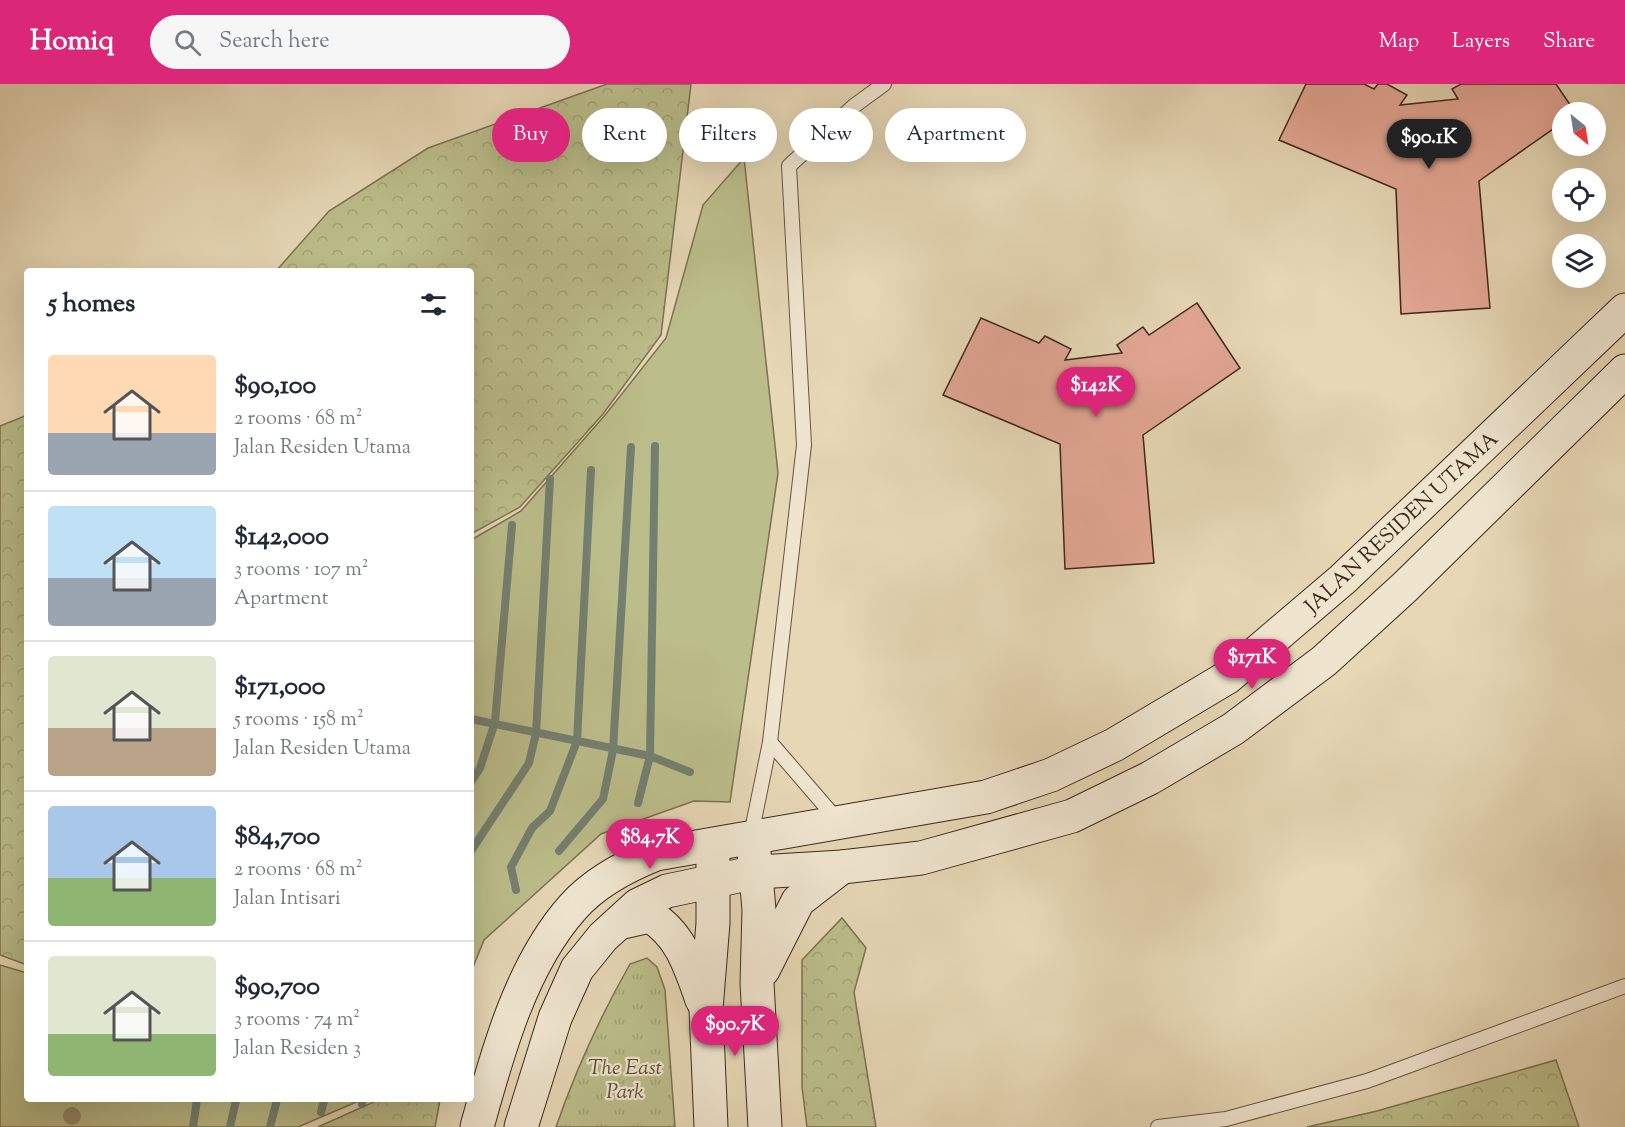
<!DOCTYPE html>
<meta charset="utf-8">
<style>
body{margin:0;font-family:"Sorts Mill Goudy",serif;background:#f6f6f7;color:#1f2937;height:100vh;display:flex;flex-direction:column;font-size:22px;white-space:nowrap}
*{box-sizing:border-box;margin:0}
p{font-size:20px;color:#747a83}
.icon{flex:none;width:33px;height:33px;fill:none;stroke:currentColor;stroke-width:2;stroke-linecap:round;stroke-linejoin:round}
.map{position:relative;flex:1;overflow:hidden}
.sheet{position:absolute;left:24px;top:184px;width:450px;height:834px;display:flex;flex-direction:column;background:#fff;border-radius:6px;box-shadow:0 6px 24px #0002}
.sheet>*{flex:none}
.hud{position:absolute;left:492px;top:24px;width:570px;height:54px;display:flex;gap:12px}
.needle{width:39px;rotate:150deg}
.tools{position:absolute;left:1552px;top:18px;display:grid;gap:12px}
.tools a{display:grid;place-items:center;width:54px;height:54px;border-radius:50%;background:#fff;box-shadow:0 6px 24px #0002;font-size:30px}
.price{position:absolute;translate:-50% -51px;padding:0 14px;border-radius:21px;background:#db2777;color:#fff;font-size:20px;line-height:39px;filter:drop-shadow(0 2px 3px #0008)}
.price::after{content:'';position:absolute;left:50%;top:36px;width:18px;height:14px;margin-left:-9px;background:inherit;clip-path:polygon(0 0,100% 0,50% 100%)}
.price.on{background:#222;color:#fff}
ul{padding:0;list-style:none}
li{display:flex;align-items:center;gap:18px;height:150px;padding:0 24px}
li+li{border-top:2px solid #e0e1e3}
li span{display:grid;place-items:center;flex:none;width:168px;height:120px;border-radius:6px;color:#555}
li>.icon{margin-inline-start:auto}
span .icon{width:72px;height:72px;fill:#fffc;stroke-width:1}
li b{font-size:26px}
h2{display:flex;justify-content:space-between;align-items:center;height:72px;padding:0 24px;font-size:26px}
.pill{padding:0 21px;border-radius:27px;background:#fff;box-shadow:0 6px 24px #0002;font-size:21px;line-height:54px}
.pill.on{background:#db2777;color:#fff}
header{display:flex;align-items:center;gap:36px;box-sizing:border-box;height:84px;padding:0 30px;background:#db2777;color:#fff}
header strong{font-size:28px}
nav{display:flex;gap:33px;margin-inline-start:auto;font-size:21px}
.search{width:420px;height:54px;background:#f6f6f7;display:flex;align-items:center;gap:15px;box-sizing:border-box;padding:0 21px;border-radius:33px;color:#747a83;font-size:22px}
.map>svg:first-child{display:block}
</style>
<header>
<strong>Homiq</strong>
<div class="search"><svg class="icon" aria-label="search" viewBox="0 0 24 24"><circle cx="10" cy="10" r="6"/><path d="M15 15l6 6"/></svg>Search here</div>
<nav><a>Map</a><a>Layers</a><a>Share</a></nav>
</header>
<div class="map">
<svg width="1625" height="1043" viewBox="0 0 1625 1043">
<defs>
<pattern id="forest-crowns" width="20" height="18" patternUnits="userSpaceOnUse" patternTransform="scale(1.5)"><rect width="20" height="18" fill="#bbbd8a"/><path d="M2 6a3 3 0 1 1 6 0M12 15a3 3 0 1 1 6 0" fill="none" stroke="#a2a276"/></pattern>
<pattern id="park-tufts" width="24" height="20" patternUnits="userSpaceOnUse" patternTransform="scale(1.5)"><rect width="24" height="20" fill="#bbbd8a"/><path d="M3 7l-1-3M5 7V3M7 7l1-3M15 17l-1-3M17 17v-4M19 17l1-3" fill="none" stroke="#a2a276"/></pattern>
</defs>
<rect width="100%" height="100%" fill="#e6d7b5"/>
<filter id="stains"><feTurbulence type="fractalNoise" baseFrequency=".00333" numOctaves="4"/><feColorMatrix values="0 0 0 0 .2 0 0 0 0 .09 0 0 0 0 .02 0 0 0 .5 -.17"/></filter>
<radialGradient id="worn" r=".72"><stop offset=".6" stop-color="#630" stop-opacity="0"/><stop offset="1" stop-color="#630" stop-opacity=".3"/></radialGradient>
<g fill="#bbbd8a" stroke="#7c7252" stroke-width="1.5">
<polygon points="744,74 778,389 730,718 694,717 601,750 484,856 471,888 471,456 521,427 606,330 666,254 703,121"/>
<polygon points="0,881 27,889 27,1016 361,1016 298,1043 0,1043"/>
</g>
<g fill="url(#forest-crowns)" stroke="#7c7252" stroke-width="1.5">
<polygon points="607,0 691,0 661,251 603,330 520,423 471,450 471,188 276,187 329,127 428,64"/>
<polygon points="27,331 27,881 0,871 0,342"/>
<polygon points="842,834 866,864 854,908 876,1043 807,1043 802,1003 802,876"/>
<polygon points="1556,976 1579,1043 1307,1043 1377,1027"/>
<polygon points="378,1016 440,1016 435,1043 318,1043"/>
</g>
<path fill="url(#park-tufts)" stroke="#7c7252" stroke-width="1.5" d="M647,874l10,9 8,23 10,137h-119c20,-58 44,-110 74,-163z"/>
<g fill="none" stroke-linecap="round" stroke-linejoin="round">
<g stroke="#738070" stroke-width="8">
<polyline points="471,635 650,672 690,688"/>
<polyline points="471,698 480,684 495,638 512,441"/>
<polyline points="638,719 650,672 655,362"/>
<polyline points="471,767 529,679 536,649 550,395"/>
<polyline points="559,767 603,715 613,666 631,363"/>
<polyline points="516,806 511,783 532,744 550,727 577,657 591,386"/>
<polyline points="362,1020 363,1016"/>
<polyline points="321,1028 324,1016"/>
<polyline points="193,1043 197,1016"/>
<polyline points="230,1043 236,1016"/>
<polyline points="270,1043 277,1016"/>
</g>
</g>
<g fill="#e3a794" stroke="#3d281b" stroke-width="1.5">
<polygon points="1306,0 1364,0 1374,5 1378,0 1387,0 1407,11 1400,21 1458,15 1452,5 1461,0 1556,0 1575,28 1563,28 1563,38 1479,97 1490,224 1401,230 1396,105 1279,56"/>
<polygon points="1197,219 1240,284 1143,351 1154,479 1065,485 1060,360 943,311 981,234 1039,259 1045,252 1071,265 1065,276 1122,269 1117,261 1143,243 1149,251"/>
</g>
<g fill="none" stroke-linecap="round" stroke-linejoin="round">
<g stroke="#675442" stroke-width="16">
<g id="lane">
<polyline points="770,658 839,738"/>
<polyline points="751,751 770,658 804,361 789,82 854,22 884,0"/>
<polyline points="1158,1043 1226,1035 1367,997 1625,902"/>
</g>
</g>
<g stroke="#3d281b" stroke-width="35">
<g id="secondary">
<polyline points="754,768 759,826 757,899 765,1043"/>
<path d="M619,839l31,-7c31,18 41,53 52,84"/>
<polyline points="763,886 798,817 842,783"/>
<path d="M477,1043c20,-73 44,-162 96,-220 22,-25 53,-41 83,-53l330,-57 65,-22 63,-30 114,-68 115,-98 282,-269"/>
<polyline points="521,1043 555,934 577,885 603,853 638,821 667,807 757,788 842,783 921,774 1072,732 1150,694 1233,645 1324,577 1405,503 1625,287"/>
<polyline points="711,1043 706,925 713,839 713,775"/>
</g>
</g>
<use href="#lane" stroke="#efe5cf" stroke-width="14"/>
<use href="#secondary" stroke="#efe5cf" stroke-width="33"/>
</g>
<circle fill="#9a8b70" cx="72" cy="1032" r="9"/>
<g text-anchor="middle" stroke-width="4.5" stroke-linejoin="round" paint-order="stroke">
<g font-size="21" fill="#3d281b" stroke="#efe5cf">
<text transform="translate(1401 438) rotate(-43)" y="7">JALAN RESIDEN UTAMA</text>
</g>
<g font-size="21" font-style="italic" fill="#5c4d37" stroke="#efe5cf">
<text x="625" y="990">The East<tspan x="625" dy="24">Park</tspan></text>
</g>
</g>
<rect width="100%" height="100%" filter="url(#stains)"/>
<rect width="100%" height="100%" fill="url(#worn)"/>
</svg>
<div class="tools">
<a><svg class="needle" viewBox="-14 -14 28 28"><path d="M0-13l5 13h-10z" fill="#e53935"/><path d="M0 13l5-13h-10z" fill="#747a83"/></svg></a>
<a><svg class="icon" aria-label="locate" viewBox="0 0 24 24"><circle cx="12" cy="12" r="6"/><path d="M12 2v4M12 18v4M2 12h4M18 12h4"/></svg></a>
<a><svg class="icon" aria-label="layers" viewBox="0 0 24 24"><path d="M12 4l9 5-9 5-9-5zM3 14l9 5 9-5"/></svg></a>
</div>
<b class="price on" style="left:1429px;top:86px">$90.1K</b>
<b class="price" style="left:1096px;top:334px">$142K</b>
<b class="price" style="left:1252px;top:606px">$171K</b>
<b class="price" style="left:650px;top:786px">$84.7K</b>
<b class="price" style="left:735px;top:973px">$90.7K</b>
<div class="hud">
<a class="pill on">Buy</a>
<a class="pill">Rent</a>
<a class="pill">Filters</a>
<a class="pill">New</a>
<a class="pill">Apartment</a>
</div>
<section class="sheet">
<h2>5 homes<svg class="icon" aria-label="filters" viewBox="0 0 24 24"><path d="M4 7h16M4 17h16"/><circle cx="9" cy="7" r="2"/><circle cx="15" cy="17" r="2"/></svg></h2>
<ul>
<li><span style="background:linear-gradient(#ffd9b3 65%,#9aa5b1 0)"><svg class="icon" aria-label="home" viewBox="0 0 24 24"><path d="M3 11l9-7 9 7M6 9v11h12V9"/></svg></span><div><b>$90,100</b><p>2 rooms · 68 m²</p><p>Jalan Residen Utama</p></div></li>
<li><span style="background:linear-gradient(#bfe0f5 60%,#9aa5b1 0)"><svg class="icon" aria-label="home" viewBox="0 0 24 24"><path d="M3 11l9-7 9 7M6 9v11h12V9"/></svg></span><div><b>$142,000</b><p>3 rooms · 107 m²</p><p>Apartment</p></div></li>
<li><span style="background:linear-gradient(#dfe7d0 60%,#b9a48a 0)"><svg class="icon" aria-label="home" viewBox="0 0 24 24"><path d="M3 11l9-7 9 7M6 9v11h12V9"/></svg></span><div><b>$171,000</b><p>5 rooms · 158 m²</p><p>Jalan Residen Utama</p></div></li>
<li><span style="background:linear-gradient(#a9c7e8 60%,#8fb573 0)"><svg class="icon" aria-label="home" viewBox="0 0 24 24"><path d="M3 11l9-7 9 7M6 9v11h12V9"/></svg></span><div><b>$84,700</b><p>2 rooms · 68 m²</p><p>Jalan Intisari</p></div></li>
<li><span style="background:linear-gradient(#dfe7d0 65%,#8fb573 0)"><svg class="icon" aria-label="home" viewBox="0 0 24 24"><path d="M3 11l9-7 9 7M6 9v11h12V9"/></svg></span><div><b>$90,700</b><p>3 rooms · 74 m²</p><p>Jalan Residen 3</p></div></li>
</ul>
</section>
</div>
